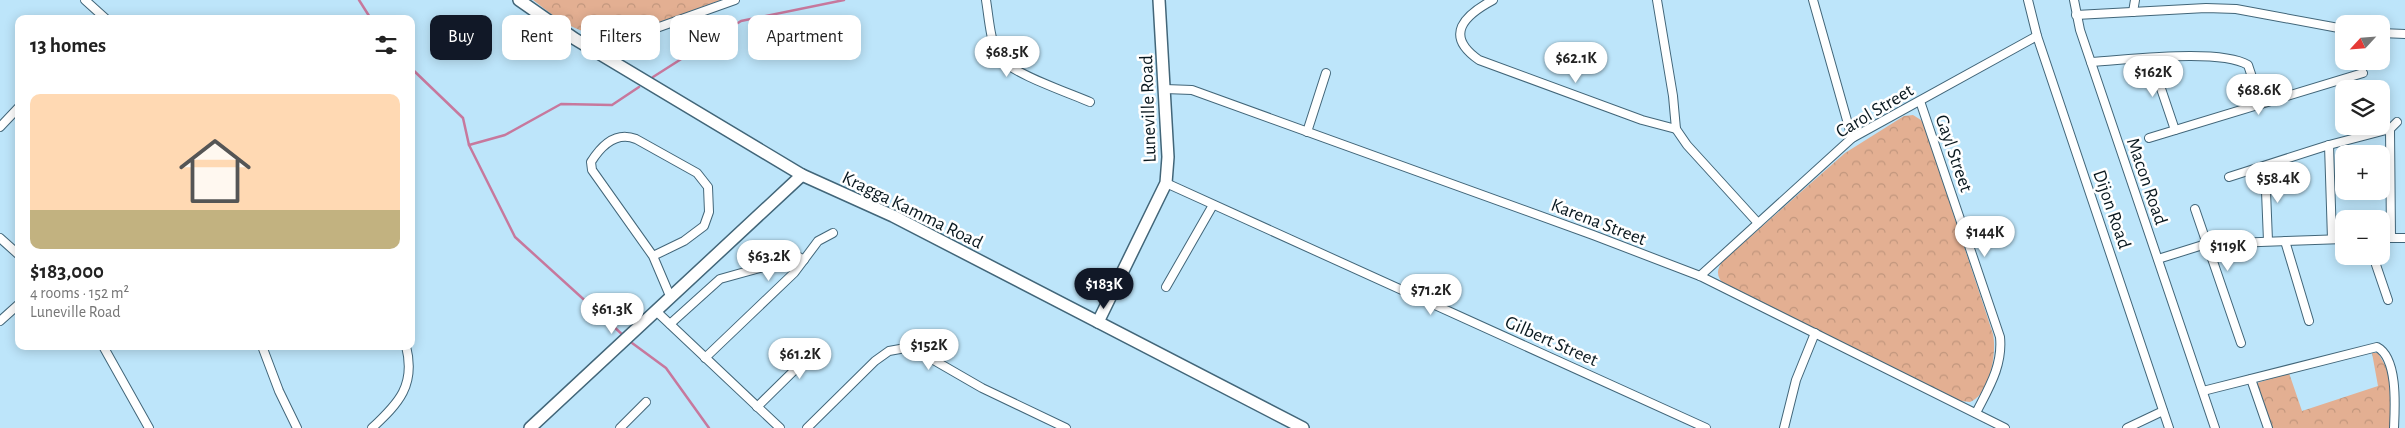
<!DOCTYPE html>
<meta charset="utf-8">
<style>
body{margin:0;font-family:"Alegreya Sans",sans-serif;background:#f6f6f6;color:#222;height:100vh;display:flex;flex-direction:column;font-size:19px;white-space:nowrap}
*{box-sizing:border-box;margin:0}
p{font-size:16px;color:#767676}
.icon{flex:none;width:28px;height:28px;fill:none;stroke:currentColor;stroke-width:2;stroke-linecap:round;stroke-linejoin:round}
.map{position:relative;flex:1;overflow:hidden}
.panel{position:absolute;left:15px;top:15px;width:400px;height:335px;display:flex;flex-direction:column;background:#fff;border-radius:10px;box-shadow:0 2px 12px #0003}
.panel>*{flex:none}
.banner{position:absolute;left:430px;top:15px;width:475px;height:45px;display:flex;gap:10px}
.needle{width:32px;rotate:244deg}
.tools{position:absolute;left:2335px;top:15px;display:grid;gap:10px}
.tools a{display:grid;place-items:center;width:55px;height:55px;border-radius:10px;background:#fff;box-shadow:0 2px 12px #0003;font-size:25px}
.price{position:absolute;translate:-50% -42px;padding:0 11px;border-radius:18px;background:#fff;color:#222;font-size:16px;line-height:32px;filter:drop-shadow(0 1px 2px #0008)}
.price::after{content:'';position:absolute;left:50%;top:30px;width:15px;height:11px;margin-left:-8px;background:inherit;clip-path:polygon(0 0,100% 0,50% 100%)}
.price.on{background:#111827;color:#fff}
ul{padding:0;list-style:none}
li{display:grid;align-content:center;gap:10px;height:265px;padding:0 15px}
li+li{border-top:1px solid #e0e0e0}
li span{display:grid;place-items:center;height:155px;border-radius:10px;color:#555}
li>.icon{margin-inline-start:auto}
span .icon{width:90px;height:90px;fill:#fffc;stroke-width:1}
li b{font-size:21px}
h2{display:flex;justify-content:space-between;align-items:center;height:60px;padding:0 15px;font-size:21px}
.pill{padding:0 18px;border-radius:10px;background:#fff;box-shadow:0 2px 12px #0003;font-size:18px;line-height:45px}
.pill.on{background:#111827;color:#fff}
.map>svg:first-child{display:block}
</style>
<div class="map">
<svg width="2405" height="428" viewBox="0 0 2405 428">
<defs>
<pattern id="park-crowns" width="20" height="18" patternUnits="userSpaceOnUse" patternTransform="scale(1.25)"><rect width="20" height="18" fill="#e3af92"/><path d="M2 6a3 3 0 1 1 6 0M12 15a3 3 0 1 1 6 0" fill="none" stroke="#c1967d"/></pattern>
</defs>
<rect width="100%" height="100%" fill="#bde5fa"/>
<g fill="url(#park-crowns)">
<path d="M533,0h188l-96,35c-39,5 -62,-11 -92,-35z"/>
<path d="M1913,115l8,5 3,5 69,209c4,19 -3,60 -23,68l-10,-1 -235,-116c-9,-7 -9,-16 -2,-24l122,-108 59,-37z"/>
<polygon points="2372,353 2378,353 2389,372 2391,424 2389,428 2272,428 2257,383 2289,373 2302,411 2378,386"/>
</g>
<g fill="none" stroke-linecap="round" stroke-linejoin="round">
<g stroke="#c7789d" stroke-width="2.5">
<polyline points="359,0 371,19"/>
<polyline points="411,68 463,118 469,145 515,237 624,336"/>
<polyline points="653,77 741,21 844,0"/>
<polyline points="469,145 505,135 561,104 612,105 639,87"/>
<polyline points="628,340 666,368 709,428"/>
</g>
<g stroke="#426679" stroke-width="10">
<g id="street">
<polyline points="85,0 106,19"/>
<path d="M986,0c3,18 4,41 13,57 9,15 73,37 91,45"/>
<path d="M1493,0c-28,15 -50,35 -14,60l163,60 34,9"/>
<polyline points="1657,0 1673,96 1676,129 1687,145 1758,223"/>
<polyline points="1813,0 1852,138"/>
<polyline points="2028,0 2037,36 2169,428"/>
<polyline points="2074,0 2080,30 2215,428"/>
<polyline points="2133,12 2135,0"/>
<polyline points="2076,15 2206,8 2236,9 2344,29"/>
<polyline points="2381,33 2405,34"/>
<polyline points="579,40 620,41 735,0"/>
<polyline points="2151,59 2175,130"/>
<path d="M2091,62c37,-2 128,-14 157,3l13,39"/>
<polyline points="1165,89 1192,90 1593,235 1700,276 2005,428"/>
<path d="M1920,101l80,236c3,29 -12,52 -24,76"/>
<polyline points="0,127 19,107"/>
<polyline points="2390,129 2391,238"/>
<polyline points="1307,132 1326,73"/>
<polyline points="2149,138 2363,73"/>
<polyline points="2329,145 2332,239"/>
<polyline points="2265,166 2268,241"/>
<polyline points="2229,177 2329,145 2390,129 2397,122"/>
<polyline points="1166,183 1706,428"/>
<polyline points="2195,209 2241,343"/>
<polyline points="0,238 19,255"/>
<polyline points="2381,238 2405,238"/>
<polyline points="2285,241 2309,321"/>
<path d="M653,256l31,-15 20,-15 5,-14 -1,-25 -11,-14 -61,-34c-20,-8 -35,7 -45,23l1,8 61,86 17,40"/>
<polyline points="2373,256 2388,300"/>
<polyline points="2158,259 2206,244 2344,239"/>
<polyline points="1700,276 1852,138 2037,36"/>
<polyline points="1166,287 1213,205"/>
<polyline points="656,311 780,428"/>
<polyline points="0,321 19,304"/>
<polyline points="670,324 720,279 799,257 804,260"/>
<polyline points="103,346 149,428"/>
<polyline points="262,346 279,391 297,428"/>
<polyline points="705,358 794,273 818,241 833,233"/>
<polyline points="2251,379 2268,428"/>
<path d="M2203,391l174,-44c21,11 18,59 17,81"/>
<polyline points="757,407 819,346"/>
<path d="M372,428c27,-25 44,-43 34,-82"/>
<polyline points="620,428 646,402"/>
<polyline points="807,428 875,361 889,351 911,347 982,388 1066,428"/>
<polyline points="1784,428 1796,380 1815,333"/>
<polyline points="2127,428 2163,411"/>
</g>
</g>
<g stroke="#426679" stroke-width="14">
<g id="secondary">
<polyline points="519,0 575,39 802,175 893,216 1303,428"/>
<polyline points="1098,322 1166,183 1168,157 1159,0"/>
<polyline points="530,428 802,175"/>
</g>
</g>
<use href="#street" stroke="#fff" stroke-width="8"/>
<use href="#secondary" stroke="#fff" stroke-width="11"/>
</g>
<g text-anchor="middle" stroke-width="5" stroke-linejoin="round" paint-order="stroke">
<g font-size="19" fill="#09181f" stroke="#fff">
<text transform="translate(1147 109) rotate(-92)" y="7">Luneville Road</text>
<text transform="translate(1874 110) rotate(-31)" y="7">Carol Street</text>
<text transform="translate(1955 153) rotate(71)" y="7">Gayl Street</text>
<text transform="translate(2148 181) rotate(71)" y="7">Macon Road</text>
<text transform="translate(913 209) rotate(26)" y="7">Kragga Kamma Road</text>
<text transform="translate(2113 209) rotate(71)" y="7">Dijon Road</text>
<text transform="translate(1599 221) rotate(21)" y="7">Karena Street</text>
<text transform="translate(1552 340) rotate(24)" y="7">Gilbert Street</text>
</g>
</g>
</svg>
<div class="tools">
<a><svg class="needle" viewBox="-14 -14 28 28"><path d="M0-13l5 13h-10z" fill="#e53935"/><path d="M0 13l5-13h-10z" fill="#767676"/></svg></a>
<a><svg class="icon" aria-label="layers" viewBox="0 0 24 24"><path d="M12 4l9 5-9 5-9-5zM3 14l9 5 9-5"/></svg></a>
<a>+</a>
<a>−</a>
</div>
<b class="price" style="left:1007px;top:78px">$68.5K</b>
<b class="price" style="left:1576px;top:84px">$62.1K</b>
<b class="price" style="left:2153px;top:98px">$162K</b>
<b class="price" style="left:2259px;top:116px">$68.6K</b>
<b class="price" style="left:2278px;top:204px">$58.4K</b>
<b class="price" style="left:1985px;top:258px">$144K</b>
<b class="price" style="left:2228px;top:272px">$119K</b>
<b class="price" style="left:769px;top:282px">$63.2K</b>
<b class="price on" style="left:1104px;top:310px">$183K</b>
<b class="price" style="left:1431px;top:316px">$71.2K</b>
<b class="price" style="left:612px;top:335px">$61.3K</b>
<b class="price" style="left:929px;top:371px">$152K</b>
<b class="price" style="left:800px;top:380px">$61.2K</b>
<div class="banner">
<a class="pill on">Buy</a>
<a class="pill">Rent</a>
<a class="pill">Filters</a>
<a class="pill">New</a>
<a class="pill">Apartment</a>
</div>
<section class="panel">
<h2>13 homes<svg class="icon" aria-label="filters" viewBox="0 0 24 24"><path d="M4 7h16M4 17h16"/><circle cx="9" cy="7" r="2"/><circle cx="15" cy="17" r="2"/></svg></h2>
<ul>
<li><span style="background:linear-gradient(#ffd9b3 75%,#c2b280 0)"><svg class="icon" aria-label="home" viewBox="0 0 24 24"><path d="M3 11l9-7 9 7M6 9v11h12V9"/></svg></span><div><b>$183,000</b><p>4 rooms · 152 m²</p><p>Luneville Road</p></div></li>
</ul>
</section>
</div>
